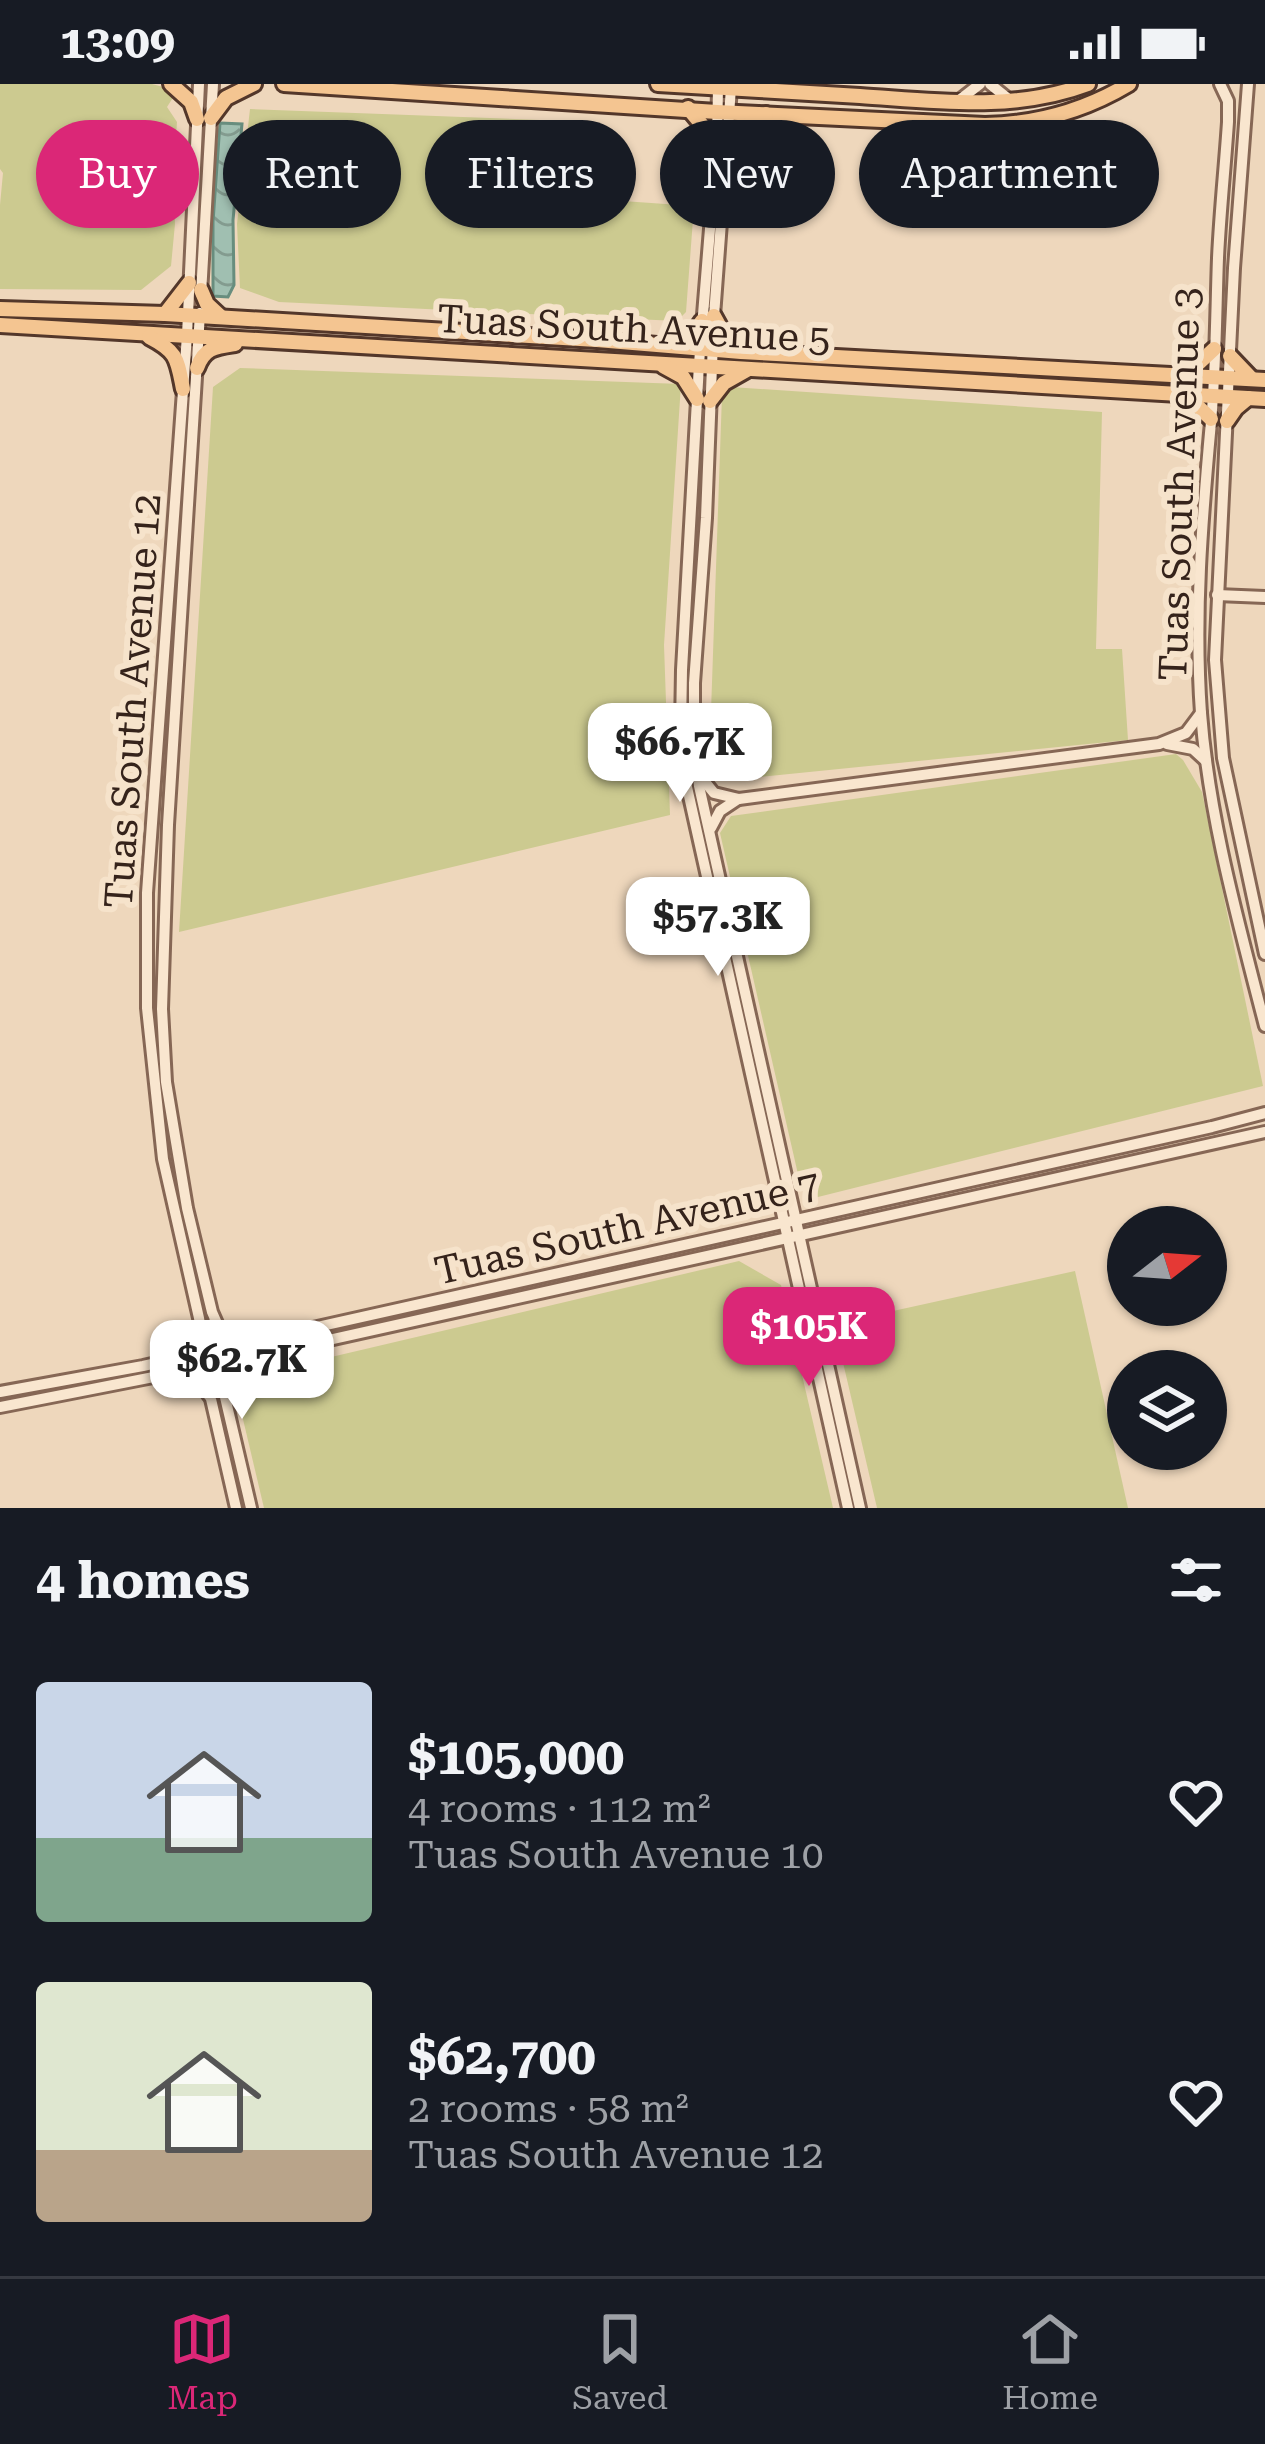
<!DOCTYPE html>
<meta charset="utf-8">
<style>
body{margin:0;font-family:"Roboto Serif",serif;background:#20242c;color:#f1f3f6;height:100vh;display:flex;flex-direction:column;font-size:45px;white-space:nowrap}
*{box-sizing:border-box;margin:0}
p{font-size:39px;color:#9ea1a6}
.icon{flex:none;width:66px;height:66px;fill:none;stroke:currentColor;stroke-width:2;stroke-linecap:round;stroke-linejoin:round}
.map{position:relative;height:1424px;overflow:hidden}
.drawer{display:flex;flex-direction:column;background:#171b24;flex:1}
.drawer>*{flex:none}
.top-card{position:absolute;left:36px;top:36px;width:1194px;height:108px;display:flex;gap:24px}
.needle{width:78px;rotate:73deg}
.buttons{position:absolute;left:1107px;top:1122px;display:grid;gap:24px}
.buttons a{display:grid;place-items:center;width:120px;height:120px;border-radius:50%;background:#171b24;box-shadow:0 3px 9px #0004;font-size:60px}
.price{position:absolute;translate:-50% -102px;padding:0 27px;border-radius:24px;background:#fff;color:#222;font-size:39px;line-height:78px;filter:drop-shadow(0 3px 6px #0008)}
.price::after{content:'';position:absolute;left:50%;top:72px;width:36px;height:27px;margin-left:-18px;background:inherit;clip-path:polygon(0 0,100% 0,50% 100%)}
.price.active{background:#db2777;color:#fff}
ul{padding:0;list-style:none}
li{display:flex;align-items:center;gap:36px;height:300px;padding:0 36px}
li span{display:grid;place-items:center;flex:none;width:336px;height:240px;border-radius:12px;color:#555}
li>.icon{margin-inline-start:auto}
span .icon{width:144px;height:144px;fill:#fffc;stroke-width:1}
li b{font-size:51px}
h2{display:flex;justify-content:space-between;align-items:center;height:144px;padding:0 36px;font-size:51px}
.pill{padding:0 42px;border-radius:54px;background:#171b24;box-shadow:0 3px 9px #0004;font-size:42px;line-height:108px}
.pill.active{background:#db2777;color:#fff}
.status{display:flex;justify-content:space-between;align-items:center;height:84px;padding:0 60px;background:#171b24;direction:ltr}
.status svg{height:33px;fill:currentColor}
.tab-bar{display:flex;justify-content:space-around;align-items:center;height:168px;border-top:3px solid #363941;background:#171b24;font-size:33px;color:#9ea1a6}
.tab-bar a{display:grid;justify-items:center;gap:6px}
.tab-bar .active{color:#db2777}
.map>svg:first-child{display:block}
</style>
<div class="status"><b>13:09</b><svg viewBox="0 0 49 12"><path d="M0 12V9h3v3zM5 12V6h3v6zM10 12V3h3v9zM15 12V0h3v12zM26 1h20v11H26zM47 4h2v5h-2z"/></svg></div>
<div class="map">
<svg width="1265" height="1424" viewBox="0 0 1265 1424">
<defs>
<pattern id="water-waves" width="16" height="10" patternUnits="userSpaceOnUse" patternTransform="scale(3)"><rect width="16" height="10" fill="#a0bfb1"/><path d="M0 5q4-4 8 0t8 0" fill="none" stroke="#839b8f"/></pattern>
</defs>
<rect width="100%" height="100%" fill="#eed7bc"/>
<g fill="#ccca90">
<polygon points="0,0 152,0 163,3 174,12 167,23 177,38 173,95 175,140 171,182 141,206 0,205 0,121 3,89 0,85"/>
<polygon points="250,25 540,36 537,111 694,122 686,228 677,237 279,218 240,204 237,140"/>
<polygon points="240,284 681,300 664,561 670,731 179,848 213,303"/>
<polygon points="731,303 1102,328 1096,565 1122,565 1128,656 729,696 709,685 722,311"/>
<polygon points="1176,670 1183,676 1202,708 1263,1002 810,1115 800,1099 720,749 731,732"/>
<polygon points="739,1177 781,1201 833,1424 264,1424 238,1314 259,1290"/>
<polygon points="1075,1187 1128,1424 877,1424 834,1240"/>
</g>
<polygon fill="url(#water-waves)" stroke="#688d7e" stroke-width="3" points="220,39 242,40 233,136 234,201 228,213 213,212 213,138"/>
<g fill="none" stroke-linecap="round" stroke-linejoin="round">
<g stroke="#866755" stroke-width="16">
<g id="minor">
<polyline points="199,0 187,251 147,809 147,924 163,1075 199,1234 211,1315 236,1424"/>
<polyline points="990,0 1011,17"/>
<path d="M1220,0l8,17v21c-3,45 -8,91 -10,136 -2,55 -2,110 -7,164 -9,98 -17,193 -10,291 8,106 38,211 64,313"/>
<polyline points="1248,0 1234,184 1215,576 1223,674 1265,870"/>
<polyline points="718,3 717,59 699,280 682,586 681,644 687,703 848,1424"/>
<polyline points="731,4 714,232 706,434 694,599 694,643 699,702 860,1424"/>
<polyline points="958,17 980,0"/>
<polyline points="201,210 213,0"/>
<polyline points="200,229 168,741 162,925 166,998 187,1124 212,1228 223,1253 239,1259"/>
<polyline points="1217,511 1265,513"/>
<polyline points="1167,660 1193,665 1206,677"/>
<polyline points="701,693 714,709 739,715 1159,660 1186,649 1201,629"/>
<polyline points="711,744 720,727 738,715"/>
<polyline points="212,1240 214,1266 251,1424"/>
<polyline points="183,1287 201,1301 209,1312"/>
<polyline points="225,1306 232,1292 246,1274"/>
<polyline points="0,1308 143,1282 1212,1043 1265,1029"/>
<polyline points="0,1323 225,1279 1265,1048"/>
</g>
</g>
<g stroke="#53372a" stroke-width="20">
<g id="major">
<polyline points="171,0 191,18 197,35"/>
<path d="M284,0l433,28 268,13c52,-1 99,-14 144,-41"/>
<path d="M658,0c67,4 135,8 202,12 77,5 154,16 228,-12"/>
<polyline points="688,24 717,59"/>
<polyline points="211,34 226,14 254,0"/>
<polyline points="726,65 740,46 766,30"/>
<polyline points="201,206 207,220 221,233"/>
<polyline points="0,225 165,230 597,256 741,268 1265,296"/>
<polyline points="165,230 189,199"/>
<polyline points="714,232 725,252 739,266"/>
<polyline points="0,241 1265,315"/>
<path d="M149,253c29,15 28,22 34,52"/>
<polyline points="672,259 695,247 702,237"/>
<polyline points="1230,272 1251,294"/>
<polyline points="663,282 683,293 697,315"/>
<path d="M197,284c7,-20 18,-21 38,-24"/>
<polyline points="1184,293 1214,265"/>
<polyline points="1186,311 1211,335"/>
<polyline points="710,317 724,299 747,286"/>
<polyline points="1227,337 1236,324 1248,314"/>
</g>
</g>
<use href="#minor" stroke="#f9e6cf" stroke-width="10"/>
<use href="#major" stroke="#f4c591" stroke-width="14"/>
</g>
<g text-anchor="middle" stroke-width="12" stroke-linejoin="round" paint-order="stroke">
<g font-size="39" fill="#35231b" stroke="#f6e3cb">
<text transform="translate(634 244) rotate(3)" y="14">Tuas South Avenue 5</text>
<text transform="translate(1179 400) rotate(-88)" y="14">Tuas South Avenue 3</text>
<text transform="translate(132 617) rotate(-86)" y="14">Tuas South Avenue 12</text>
<text transform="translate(627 1143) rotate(-13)" y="14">Tuas South Avenue 7</text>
</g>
</g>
</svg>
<div class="buttons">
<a><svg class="needle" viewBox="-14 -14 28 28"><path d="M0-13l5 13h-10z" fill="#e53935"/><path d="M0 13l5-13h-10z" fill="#9ea1a6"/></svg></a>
<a><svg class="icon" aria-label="layers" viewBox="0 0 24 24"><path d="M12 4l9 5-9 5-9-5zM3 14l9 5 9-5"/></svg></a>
</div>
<b class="price" style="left:680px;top:721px">$66.7K</b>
<b class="price" style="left:718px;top:895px">$57.3K</b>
<b class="price active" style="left:809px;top:1305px">$105K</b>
<b class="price" style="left:242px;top:1338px">$62.7K</b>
<div class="top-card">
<a class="pill active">Buy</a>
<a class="pill">Rent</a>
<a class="pill">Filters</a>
<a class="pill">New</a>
<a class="pill">Apartment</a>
</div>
</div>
<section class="drawer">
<h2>4 homes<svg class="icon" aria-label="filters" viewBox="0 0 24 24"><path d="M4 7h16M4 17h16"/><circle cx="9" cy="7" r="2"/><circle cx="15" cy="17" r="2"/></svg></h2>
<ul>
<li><span style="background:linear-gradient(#c9d6e8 65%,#7fa58c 0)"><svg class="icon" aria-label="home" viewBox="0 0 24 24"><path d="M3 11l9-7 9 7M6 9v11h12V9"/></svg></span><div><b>$105,000</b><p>4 rooms · 112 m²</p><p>Tuas South Avenue 10</p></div><svg class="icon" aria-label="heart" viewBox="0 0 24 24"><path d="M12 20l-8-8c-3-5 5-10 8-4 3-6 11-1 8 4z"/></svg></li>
<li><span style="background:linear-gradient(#dfe7d0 70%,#b9a48a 0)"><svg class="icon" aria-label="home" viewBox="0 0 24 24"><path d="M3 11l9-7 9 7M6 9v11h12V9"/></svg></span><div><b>$62,700</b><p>2 rooms · 58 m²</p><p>Tuas South Avenue 12</p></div><svg class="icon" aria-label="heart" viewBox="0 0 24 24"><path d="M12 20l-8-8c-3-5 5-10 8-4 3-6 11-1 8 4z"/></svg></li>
</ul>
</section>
<nav class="tab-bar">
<a class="active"><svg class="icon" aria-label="map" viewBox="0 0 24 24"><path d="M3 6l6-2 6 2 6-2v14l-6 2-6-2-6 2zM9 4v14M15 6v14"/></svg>Map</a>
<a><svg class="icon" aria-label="saved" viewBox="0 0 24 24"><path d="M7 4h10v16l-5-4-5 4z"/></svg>Saved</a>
<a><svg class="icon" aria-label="home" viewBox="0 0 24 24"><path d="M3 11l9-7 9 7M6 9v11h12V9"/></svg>Home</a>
</nav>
